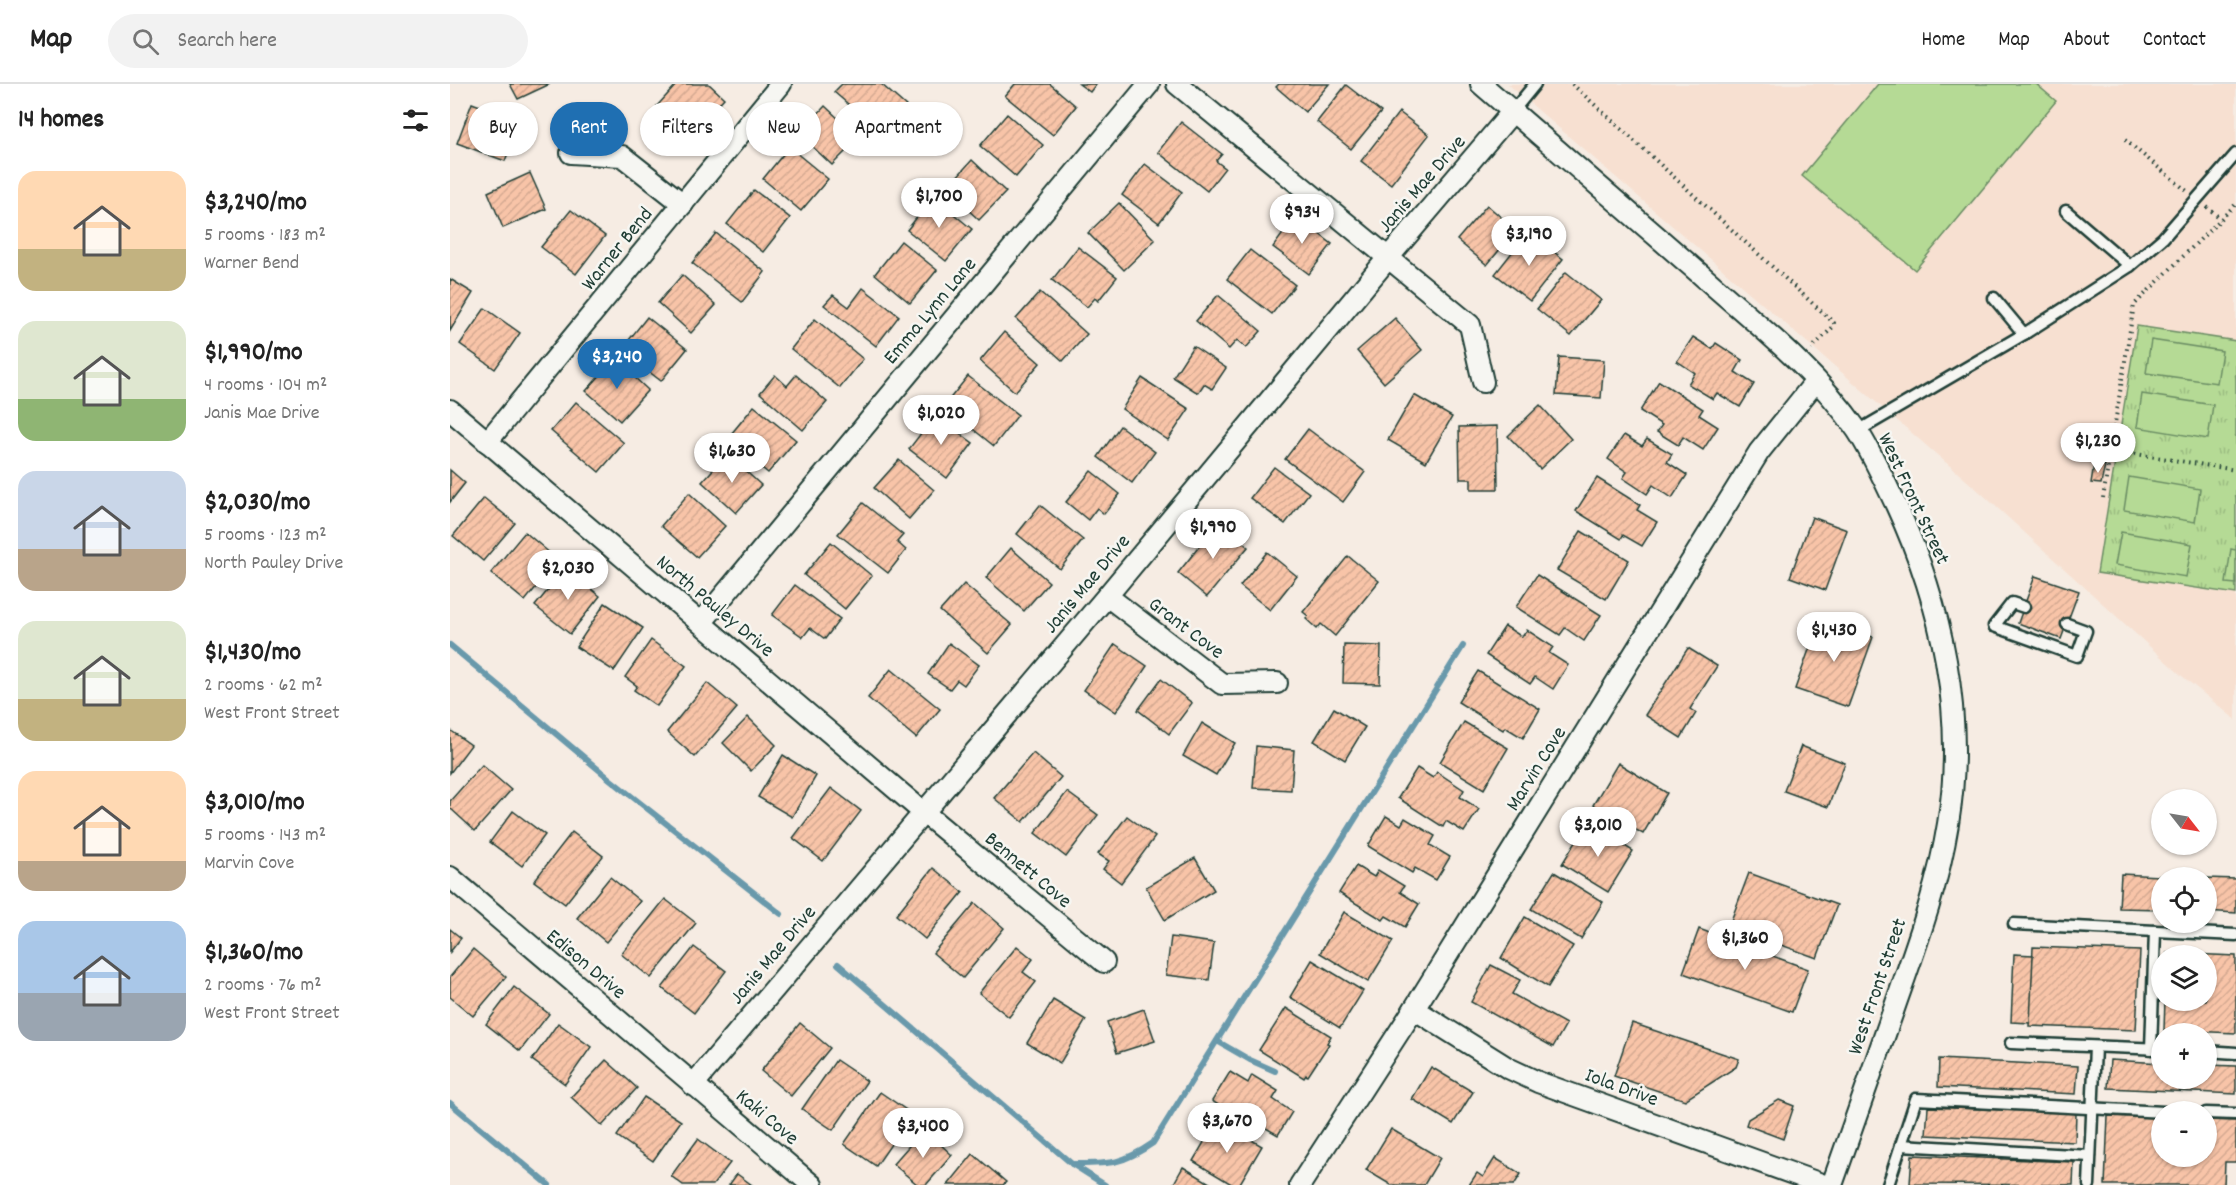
<!DOCTYPE html>
<meta charset="utf-8">
<style>
body{margin:0;font-family:Dekko,sans-serif;background:#f2f2f2;color:#222;height:100vh;display:flex;flex-direction:column;font-size:22px;white-space:nowrap}
*{box-sizing:border-box;margin:0}
p{font-size:20px;color:#767676}
.icon{flex:none;width:33px;height:33px;fill:none;stroke:currentColor;stroke-width:2;stroke-linecap:round;stroke-linejoin:round}
.map{position:relative;flex:1;overflow:hidden}
.side{display:flex;flex-direction:column;background:#fff;width:450px}
.side>*{flex:none}
.top-card{position:absolute;left:18px;top:18px;width:570px;height:54px;display:flex;gap:12px}
.needle{width:39px;rotate:121deg}
.controls{position:absolute;left:1701px;top:705px;display:grid;gap:12px}
.controls a{display:grid;place-items:center;width:66px;height:66px;border-radius:50%;background:#fff;box-shadow:0 2px 4px #0004;font-size:30px}
.price{position:absolute;translate:-50% -51px;padding:0 14px;border-radius:21px;background:#fff;color:#222;font-size:20px;line-height:39px;filter:drop-shadow(0 2px 3px #0008)}
.price::after{content:'';position:absolute;left:50%;top:36px;width:18px;height:14px;margin-left:-9px;background:inherit;clip-path:polygon(0 0,100% 0,50% 100%)}
.price.selected{background:#1f6fb2;color:#fff}
ul{padding:0;list-style:none}
li{display:flex;align-items:center;gap:18px;height:150px;padding:0 18px}
li span{display:grid;place-items:center;flex:none;width:168px;height:120px;border-radius:18px;color:#555}
li>.icon{margin-inline-start:auto}
span .icon{width:72px;height:72px;fill:#fffc;stroke-width:1}
li b{font-size:26px}
h2{display:flex;justify-content:space-between;align-items:center;height:72px;padding:0 18px;font-size:26px}
.pill{padding:0 21px;border-radius:27px;background:#fff;box-shadow:0 2px 4px #0004;font-size:21px;line-height:54px}
.pill.selected{background:#1f6fb2;color:#fff}
header{display:flex;align-items:center;gap:36px;box-sizing:border-box;height:84px;padding:0 30px;background:#fff;border-bottom:2px solid #e0e0e0}
header strong{font-size:28px}
nav{display:flex;gap:33px;margin-inline-start:auto;font-size:21px}
.search{width:420px;height:54px;background:#f2f2f2;display:flex;align-items:center;gap:15px;box-sizing:border-box;padding:0 21px;border-radius:33px;color:#767676;font-size:22px}
main{display:flex;flex:1;min-height:0}
.map>svg:first-child{display:block}
</style>
<header>
<strong>Map</strong>
<div class="search"><svg class="icon" aria-label="search" viewBox="0 0 24 24"><circle cx="10" cy="10" r="6"/><path d="M15 15l6 6"/></svg>Search here</div>
<nav><a>Home</a><a>Map</a><a>About</a><a>Contact</a></nav>
</header>
<main>
<section class="side">
<h2>14 homes<svg class="icon" aria-label="filters" viewBox="0 0 24 24"><path d="M4 7h16M4 17h16"/><circle cx="9" cy="7" r="2"/><circle cx="15" cy="17" r="2"/></svg></h2>
<ul>
<li><span style="background:linear-gradient(#ffd9b3 65%,#c2b280 0)"><svg class="icon" aria-label="home" viewBox="0 0 24 24"><path d="M3 11l9-7 9 7M6 9v11h12V9"/></svg></span><div><b>$3,240/mo</b><p>5 rooms · 183 m²</p><p>Warner Bend</p></div></li>
<li><span style="background:linear-gradient(#dfe7d0 65%,#8fb573 0)"><svg class="icon" aria-label="home" viewBox="0 0 24 24"><path d="M3 11l9-7 9 7M6 9v11h12V9"/></svg></span><div><b>$1,990/mo</b><p>4 rooms · 104 m²</p><p>Janis Mae Drive</p></div></li>
<li><span style="background:linear-gradient(#c9d6e8 65%,#b9a48a 0)"><svg class="icon" aria-label="home" viewBox="0 0 24 24"><path d="M3 11l9-7 9 7M6 9v11h12V9"/></svg></span><div><b>$2,030/mo</b><p>5 rooms · 123 m²</p><p>North Pauley Drive</p></div></li>
<li><span style="background:linear-gradient(#dfe7d0 65%,#c2b280 0)"><svg class="icon" aria-label="home" viewBox="0 0 24 24"><path d="M3 11l9-7 9 7M6 9v11h12V9"/></svg></span><div><b>$1,430/mo</b><p>2 rooms · 62 m²</p><p>West Front Street</p></div></li>
<li><span style="background:linear-gradient(#ffd9b3 75%,#b9a48a 0)"><svg class="icon" aria-label="home" viewBox="0 0 24 24"><path d="M3 11l9-7 9 7M6 9v11h12V9"/></svg></span><div><b>$3,010/mo</b><p>5 rooms · 143 m²</p><p>Marvin Cove</p></div></li>
<li><span style="background:linear-gradient(#a9c7e8 60%,#9aa5b1 0)"><svg class="icon" aria-label="home" viewBox="0 0 24 24"><path d="M3 11l9-7 9 7M6 9v11h12V9"/></svg></span><div><b>$1,360/mo</b><p>2 rooms · 76 m²</p><p>West Front Street</p></div></li>
</ul>
</section>
<div class="map">
<svg width="1786" height="1101" viewBox="0 0 1786 1101">
<defs>
<pattern id="grass-tufts" width="24" height="20" patternUnits="userSpaceOnUse" patternTransform="scale(1.5)"><rect width="24" height="20" fill="#b5da95"/><path d="M3 7l-1-3M5 7V3M7 7l1-3M15 17l-1-3M17 17v-4M19 17l1-3" fill="none" stroke="#9bbc81"/></pattern>
<pattern id="building-hatch" width="6" height="6" patternUnits="userSpaceOnUse" patternTransform="scale(1.5)"><rect width="6" height="6" fill="#f8c4a8"/><path d="M-1 1l2-2M0 6l6-6M5 7l2-2" fill="none" stroke="#d4a991"/></pattern>
</defs>
<rect width="100%" height="100%" fill="#f6ece3"/>
<filter id="ink" filterUnits="userSpaceOnUse"><feTurbulence type="fractalNoise" baseFrequency=".0167" numOctaves="2"/><feDisplacementMap in="SourceGraphic" scale="12" xChannelSelector="R" yChannelSelector="G"/><feConvolveMatrix kernelMatrix="1 2 1 2 8 2 1 2 1" color-interpolation-filters="sRGB"/></filter>
<g filter="url(#ink)">
<polygon fill="#f7e0d1" points="1058,0 1786,0 1786,636 1732,592 1530,408"/>
<polygon fill="url(#grass-tufts)" stroke="#6a8c64" stroke-width="1.5" points="1687,242 1786,257 1786,510 1647,489"/>
<g fill="#b5da95" stroke="#6a8c64" stroke-width="1.5">
<polygon points="1428,0 1586,0 1606,17 1465,186 1352,92"/>
<polygon points="1701,256 1772,267 1767,299 1696,289"/>
<polygon points="1692,310 1763,321 1758,355 1687,343"/>
<polygon points="1679,393 1750,405 1745,438 1674,426"/>
<polygon points="1671,448 1742,460 1736,493 1665,481"/>
<polygon points="1781,465 1786,466 1786,500 1776,499"/>
</g>
<g fill="none" stroke-linecap="round" stroke-linejoin="round">
<g stroke="#6999ab" stroke-width="6">
<polyline points="0,561 161,696 331,830"/>
<polyline points="388,880 622,1080 655,1101"/>
<polyline points="767,957 800,976 825,987"/>
<polyline points="0,1019 99,1101"/>
<path d="M622,1080c38,0 49,1 81,-21l310,-497"/>
</g>
</g>
<g fill="url(#building-hatch)" stroke="#1f3d34" stroke-width="1.5">
<polygon points="60,0 100,0 68,15"/>
<polygon points="227,0 259,0 274,14 240,51 207,22"/>
<polygon points="392,0 431,0 456,22 432,49 384,8"/>
<polygon points="565,0 600,0 626,22 603,51 555,12"/>
<polygon points="629,0 646,0 640,8"/>
<polygon points="829,0 879,0 855,28 826,3"/>
<polygon points="896,1 931,28 901,65 867,38"/>
<polygon points="22,19 70,37 55,77 7,59"/>
<polygon points="375,22 409,54 382,81 349,50"/>
<polygon points="949,28 979,51 941,100 911,77"/>
<polygon points="557,30 593,61 566,93 530,62"/>
<polygon points="731,38 772,70 766,77 775,84 757,107 708,68"/>
<polygon points="339,63 378,95 351,127 313,95"/>
<polygon points="522,76 556,108 529,136 496,105"/>
<polygon points="695,80 732,108 709,139 672,111"/>
<polygon points="80,89 96,125 53,144 38,108"/>
<polygon points="304,106 340,134 313,168 277,140"/>
<polygon points="483,113 522,145 496,177 457,146"/>
<polygon points="669,119 705,156 674,186 638,149"/>
<polygon points="1037,121 1066,146 1037,181 1007,156"/>
<polygon points="121,126 155,152 126,190 91,163"/>
<polygon points="846,132 882,160 859,190 823,163"/>
<polygon points="1078,148 1113,175 1080,217 1045,190"/>
<polygon points="266,149 315,188 292,218 242,179"/>
<polygon points="451,157 487,186 460,219 425,190"/>
<polygon points="628,163 667,193 648,217 645,214 637,223 602,196"/>
<polygon points="800,166 845,201 822,230 777,195"/>
<polygon points="1116,188 1151,216 1121,252 1087,225"/>
<polygon points="232,191 266,221 241,249 208,219"/>
<polygon points="0,195 23,209 0,247"/>
<polygon points="413,204 449,232 426,262 374,221 383,211 399,223"/>
<polygon points="590,208 637,250 613,277 566,235"/>
<polygon points="768,211 811,247 796,264 787,256 779,265 746,237"/>
<polygon points="35,224 70,249 45,285 10,260"/>
<polygon points="197,233 237,265 211,297 171,266"/>
<polygon points="945,234 972,266 934,299 907,267"/>
<polygon points="365,235 413,275 390,304 341,265"/>
<polygon points="554,248 590,279 565,308 530,277"/>
<polygon points="1243,253 1262,265 1266,259 1292,276 1285,288 1304,300 1290,323 1267,309 1263,315 1238,300 1245,289 1227,277"/>
<polygon points="743,262 776,284 762,305 754,300 748,309 723,293"/>
<polygon points="1109,273 1154,276 1151,314 1106,311"/>
<polygon points="165,275 198,306 170,337 136,307"/>
<polygon points="325,291 337,302 346,291 377,318 353,346 310,309"/>
<polygon points="518,292 568,331 544,362 494,322"/>
<polygon points="692,294 739,325 718,356 672,325"/>
<polygon points="1209,297 1253,325 1249,331 1268,343 1253,366 1233,353 1228,361 1207,348 1212,341 1190,327"/>
<polygon points="964,311 1002,333 976,378 938,356"/>
<polygon points="126,318 174,359 149,388 101,347"/>
<polygon points="1090,321 1121,355 1090,385 1058,352"/>
<polygon points="304,322 346,356 318,389 277,355"/>
<polygon points="485,331 523,359 497,394 459,365"/>
<polygon points="670,342 705,368 682,399 648,373"/>
<polygon points="1047,342 1048,405 1021,405 1021,395 1010,395 1009,343"/>
<polygon points="858,345 915,388 893,418 835,375"/>
<polygon points="1174,351 1192,362 1197,355 1222,370 1217,378 1237,391 1222,414 1203,401 1197,410 1173,394 1177,388 1158,375"/>
<polygon points="277,370 311,401 286,429 252,398"/>
<polygon points="449,376 484,406 459,435 424,404"/>
<polygon points="1644,380 1655,381 1651,400 1641,399"/>
<polygon points="824,383 859,409 835,440 800,414"/>
<polygon points="0,386 15,399 0,418"/>
<polygon points="641,387 670,410 654,430 647,424 638,436 616,418"/>
<polygon points="1147,394 1190,421 1187,426 1207,438 1192,462 1173,451 1171,455 1126,427"/>
<polygon points="239,409 275,442 247,473 211,442"/>
<polygon points="34,414 65,439 33,477 3,452"/>
<polygon points="413,419 453,451 447,458 456,466 438,489 388,450"/>
<polygon points="590,421 633,456 610,485 567,450"/>
<polygon points="1362,433 1397,446 1375,506 1340,493"/>
<polygon points="768,439 798,463 757,513 728,489"/>
<polygon points="1131,447 1179,476 1156,515 1107,486"/>
<polygon points="75,448 108,476 75,517 41,489"/>
<polygon points="381,458 422,492 395,525 354,491"/>
<polygon points="561,464 599,498 574,527 536,494"/>
<polygon points="817,468 847,492 820,526 790,502"/>
<polygon points="898,472 929,497 885,552 871,540 867,545 856,535 858,532 853,528"/>
<polygon points="116,484 150,512 120,550 85,522"/>
<polygon points="1087,491 1151,531 1134,557 1115,544 1110,551 1066,523"/>
<polygon points="1585,492 1629,507 1611,555 1568,539"/>
<polygon points="514,500 562,541 538,569 490,527"/>
<polygon points="345,501 390,535 375,555 360,544 353,553 322,531"/>
<polygon points="155,519 193,544 164,587 126,563"/>
<polygon points="1370,535 1423,553 1398,623 1345,605"/>
<polygon points="1055,542 1072,553 1077,546 1103,563 1099,569 1118,581 1103,605 1085,593 1080,600 1036,571"/>
<polygon points="201,556 236,582 207,622 184,606 187,602 175,593"/>
<polygon points="499,559 529,581 514,601 507,596 500,605 478,590"/>
<polygon points="665,560 697,582 666,628 634,606"/>
<polygon points="894,561 931,562 930,600 893,599"/>
<polygon points="1238,564 1267,582 1240,625 1246,629 1231,654 1195,631"/>
<polygon points="441,585 490,625 466,654 418,614"/>
<polygon points="1028,587 1090,625 1073,654 1055,643 1053,646 1008,618"/>
<polygon points="711,595 742,619 719,650 688,626"/>
<polygon points="257,599 287,624 245,673 217,648"/>
<polygon points="884,624 915,643 895,676 864,657"/>
<polygon points="298,633 326,661 301,687 273,659"/>
<polygon points="1014,638 1058,664 1034,705 990,678"/>
<polygon points="752,639 785,659 766,691 733,672"/>
<polygon points="0,646 21,661 0,689"/>
<polygon points="806,662 844,666 841,706 803,704"/>
<polygon points="1351,662 1395,679 1378,723 1334,707"/>
<polygon points="583,669 611,693 573,738 544,714"/>
<polygon points="333,671 366,692 342,733 308,713"/>
<polygon points="1168,679 1217,709 1193,750 1143,721"/>
<polygon points="32,681 61,706 25,747 0,724 0,717"/>
<polygon points="967,684 983,694 987,688 1014,706 1010,713 1029,725 1014,748 996,737 993,743 948,714"/>
<polygon points="381,704 411,727 373,777 343,754"/>
<polygon points="617,708 648,731 616,773 585,749"/>
<polygon points="63,727 95,751 72,782 40,758"/>
<polygon points="677,732 705,753 671,799 653,785 659,777 648,770"/>
<polygon points="936,732 951,741 955,734 985,752 980,761 1000,773 986,796 965,784 962,789 918,762"/>
<polygon points="1137,739 1183,767 1158,808 1112,780"/>
<polygon points="122,748 153,772 115,820 84,797"/>
<polygon points="745,774 764,806 715,836 696,803"/>
<polygon points="906,782 924,793 928,786 954,802 950,808 969,820 955,843 936,832 933,836 889,809"/>
<polygon points="483,784 513,808 475,855 446,831"/>
<polygon points="1104,788 1153,818 1131,855 1081,825"/>
<polygon points="1299,789 1387,821 1367,874 1279,842"/>
<polygon points="1671,790 1747,794 1712,794 1712,825 1669,824"/>
<polygon points="160,793 190,817 156,858 127,834"/>
<polygon points="1756,794 1786,795 1786,829 1756,827"/>
<polygon points="215,815 246,839 201,894 171,870"/>
<polygon points="525,819 554,844 513,894 483,869"/>
<polygon points="894,828 943,857 918,898 870,869"/>
<polygon points="1075,833 1123,862 1098,903 1051,874"/>
<polygon points="0,845 11,854 0,868"/>
<polygon points="1249,845 1358,885 1342,928 1233,889"/>
<polygon points="721,853 764,859 759,896 716,891"/>
<polygon points="567,862 583,875 573,888 586,898 559,933 529,909"/>
<polygon points="244,863 276,887 244,929 212,904"/>
<polygon points="1583,863 1690,867 1686,946 1579,942"/>
<polygon points="23,865 56,893 23,932 0,913 0,893"/>
<polygon points="1717,869 1786,872 1786,949 1714,946 1715,916 1756,916 1756,872 1717,872"/>
<polygon points="1564,870 1583,871 1580,939 1561,938"/>
<polygon points="862,876 913,907 890,944 840,913"/>
<polygon points="1041,881 1070,896 1062,910 1116,940 1103,963 1021,918"/>
<polygon points="64,903 99,930 70,967 36,940"/>
<polygon points="603,916 636,936 610,979 577,959"/>
<polygon points="836,924 881,952 877,959 879,960 858,992 856,991 854,994 809,966"/>
<polygon points="694,925 705,957 667,969 657,938"/>
<polygon points="108,939 141,963 115,1000 82,976"/>
<polygon points="350,939 380,964 341,1012 311,987"/>
<polygon points="1182,939 1289,975 1286,983 1235,1016 1164,992"/>
<polygon points="1489,975 1628,982 1626,1010 1488,1003"/>
<polygon points="156,976 187,1004 152,1042 121,1013"/>
<polygon points="386,976 417,997 383,1046 352,1025"/>
<polygon points="1660,976 1712,979 1712,994 1756,994 1756,981 1786,982 1786,1010 1658,1004"/>
<polygon points="981,983 1023,1008 1003,1040 962,1015"/>
<polygon points="780,988 798,999 802,991 828,1007 823,1015 842,1028 828,1051 809,1040 806,1045 762,1017"/>
<polygon points="430,1008 462,1030 426,1082 394,1060"/>
<polygon points="194,1013 231,1037 203,1077 167,1052"/>
<polygon points="1329,1016 1344,1022 1333,1055 1296,1041 1298,1035"/>
<polygon points="1478,1023 1626,1029 1625,1058 1476,1051"/>
<polygon points="1658,1032 1712,1034 1712,1072 1756,1072 1756,1036 1786,1037 1786,1078 1775,1078 1774,1101 1655,1101"/>
<polygon points="767,1036 812,1062 789,1101 783,1101 743,1077"/>
<polygon points="474,1045 502,1071 476,1101 468,1101 443,1080"/>
<polygon points="941,1045 990,1074 974,1101 941,1101 916,1086"/>
<polygon points="248,1055 280,1079 263,1101 233,1101 221,1092"/>
<polygon points="523,1070 556,1098 553,1101 498,1101"/>
<polygon points="1462,1071 1624,1078 1623,1101 1460,1100"/>
<polygon points="1045,1074 1071,1090 1064,1101 1019,1101 1027,1089 1033,1093"/>
<polygon points="733,1083 763,1101 723,1101"/>
<polygon points="287,1090 302,1101 279,1101"/>
</g>
<g fill="none" stroke-linecap="round" stroke-linejoin="round">
<g stroke="#1f3d34" stroke-width="15">
<g id="service">
<polyline points="1063,27 1085,0"/>
<polyline points="1616,127 1680,182"/>
<polyline points="1544,214 1574,250"/>
<polyline points="1408,347 1574,250 1680,182 1713,154 1786,70"/>
<polyline points="1574,523 1562,519 1544,542 1627,572 1636,547 1617,540"/>
<polyline points="1564,840 1786,851"/>
<polyline points="1561,959 1712,965"/>
<polyline points="1701,965 1705,847"/>
<polyline points="1756,967 1786,969"/>
<polyline points="1756,1029 1786,1030"/>
<polyline points="1451,1061 1640,1072"/>
<polyline points="1438,1101 1466,1015 1714,1028"/>
<polyline points="1639,1101 1645,963"/>
</g>
</g>
<g stroke="#1f3d34" stroke-width="24">
<g id="minor">
<polyline points="727,0 1020,241 1033,298"/>
<path d="M1031,0c73,63 146,126 218,189 55,49 116,96 158,157 15,23 27,50 39,75 46,99 70,210 52,319 -10,63 -32,122 -53,182 -21,60 -42,119 -63,179"/>
<polyline points="121,69 172,72 233,120"/>
<polyline points="0,326 473,728 654,878"/>
<polyline points="37,358 331,0"/>
<polyline points="657,512 772,600 827,599"/>
<polyline points="251,539 699,0"/>
<polyline points="0,793 362,1101"/>
<polyline points="964,925 1058,984 1088,998 1374,1101"/>
<polyline points="243,1001 657,512 938,174 1063,27"/>
<polyline points="850,1101 964,925 1309,368 1366,297"/>
</g>
</g>
<g stroke="#1f3d34" stroke-width="4" stroke-dasharray="1.5 4.5" stroke-linecap="butt">
<polyline points="1122,0 1384,239 1384,242 1361,265"/>
<polyline points="1675,56 1737,107"/>
<polyline points="1757,123 1771,135"/>
<polyline points="1661,366 1786,386"/>
<polyline points="1653,414 1684,221 1786,120"/>
</g>
<use href="#service" stroke="#f6f6f2" stroke-width="10"/>
<use href="#minor" stroke="#f6f6f2" stroke-width="20"/>
</g>
</g>
<g text-anchor="middle" stroke-width="5" stroke-linejoin="round" paint-order="stroke">
<g font-size="21" fill="#1f3d34" stroke="#f6f6f2">
<text transform="translate(971 99) rotate(-49)" y="7">Janis Mae Drive</text>
<text transform="translate(166 164) rotate(-51)" y="7">Warner Bend</text>
<text transform="translate(479 226) rotate(-50)" y="7">Emma Lynn Lane</text>
<text transform="translate(1465 414) rotate(65)" y="7">West Front Street</text>
<text transform="translate(636 499) rotate(-50)" y="7">Janis Mae Drive</text>
<text transform="translate(266 521) rotate(40)" y="7">North Pauley Drive</text>
<text transform="translate(737 543) rotate(37)" y="7">Grant Cove</text>
<text transform="translate(1085 684) rotate(-58)" y="7">Marvin Cove</text>
<text transform="translate(579 785) rotate(40)" y="7">Bennett Cove</text>
<text transform="translate(322 870) rotate(-50)" y="7">Janis Mae Drive</text>
<text transform="translate(137 879) rotate(40)" y="7">Edison Drive</text>
<text transform="translate(1426 902) rotate(-71)" y="7">West Front Street</text>
<text transform="translate(1172 1002) rotate(20)" y="7">Iola Drive</text>
<text transform="translate(318 1032) rotate(40)" y="7">Kaki Cove</text>
</g>
</g>
</svg>
<div class="controls">
<a><svg class="needle" viewBox="-14 -14 28 28"><path d="M0-13l5 13h-10z" fill="#e53935"/><path d="M0 13l5-13h-10z" fill="#767676"/></svg></a>
<a><svg class="icon" aria-label="locate" viewBox="0 0 24 24"><circle cx="12" cy="12" r="6"/><path d="M12 2v4M12 18v4M2 12h4M18 12h4"/></svg></a>
<a><svg class="icon" aria-label="layers" viewBox="0 0 24 24"><path d="M12 4l9 5-9 5-9-5zM3 14l9 5 9-5"/></svg></a>
<a>+</a>
<a>−</a>
</div>
<b class="price" style="left:489px;top:145px">$1,700</b>
<b class="price" style="left:852px;top:161px">$934</b>
<b class="price" style="left:1079px;top:183px">$3,190</b>
<b class="price selected" style="left:167px;top:306px">$3,240</b>
<b class="price" style="left:491px;top:362px">$1,020</b>
<b class="price" style="left:1648px;top:390px">$1,230</b>
<b class="price" style="left:282px;top:400px">$1,630</b>
<b class="price" style="left:763px;top:476px">$1,990</b>
<b class="price" style="left:118px;top:517px">$2,030</b>
<b class="price" style="left:1384px;top:579px">$1,430</b>
<b class="price" style="left:1148px;top:774px">$3,010</b>
<b class="price" style="left:1295px;top:887px">$1,360</b>
<b class="price" style="left:777px;top:1070px">$3,670</b>
<b class="price" style="left:473px;top:1075px">$3,400</b>
<div class="top-card">
<a class="pill">Buy</a>
<a class="pill selected">Rent</a>
<a class="pill">Filters</a>
<a class="pill">New</a>
<a class="pill">Apartment</a>
</div>
</div>
</main>
